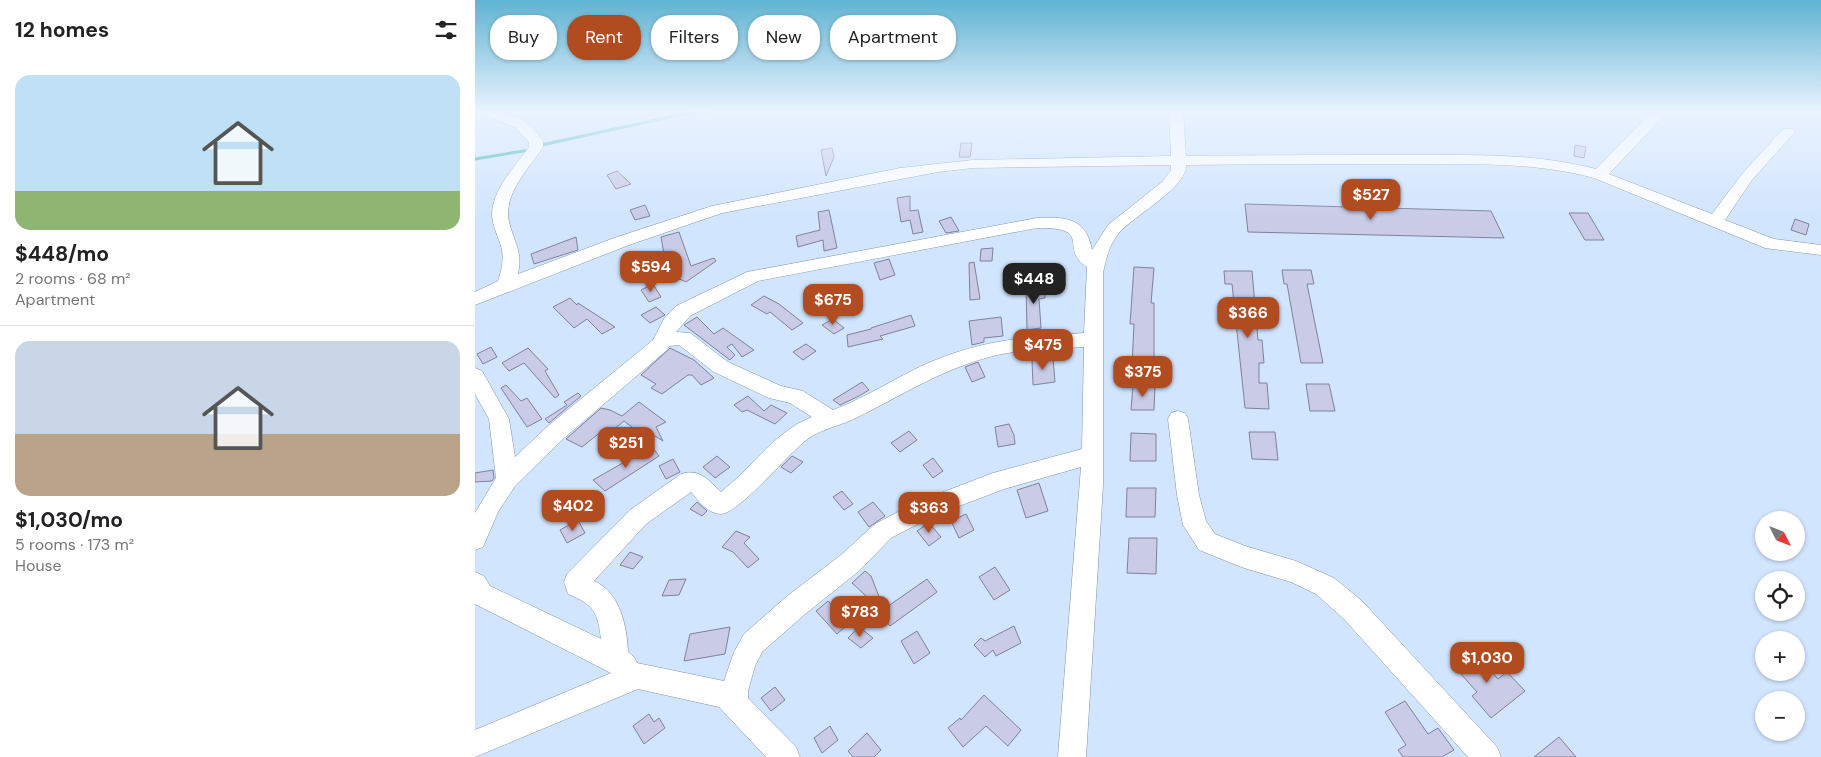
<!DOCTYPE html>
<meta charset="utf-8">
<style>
body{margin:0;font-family:"DM Sans",sans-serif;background:#f6f6f6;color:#222;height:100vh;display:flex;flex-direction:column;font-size:19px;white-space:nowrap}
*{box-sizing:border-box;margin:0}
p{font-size:16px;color:#767676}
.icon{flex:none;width:28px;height:28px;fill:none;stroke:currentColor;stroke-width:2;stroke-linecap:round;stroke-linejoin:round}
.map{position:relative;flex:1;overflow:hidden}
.details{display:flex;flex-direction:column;background:#fff;width:475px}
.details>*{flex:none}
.guide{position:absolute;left:15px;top:15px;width:475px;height:45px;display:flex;gap:10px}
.needle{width:32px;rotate:132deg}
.fabs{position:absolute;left:1280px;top:511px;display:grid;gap:10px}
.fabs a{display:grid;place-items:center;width:50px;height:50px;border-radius:50%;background:#fff;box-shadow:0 1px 4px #0004;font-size:25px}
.price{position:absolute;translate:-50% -42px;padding:0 11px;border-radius:10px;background:#b14b20;color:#fff;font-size:16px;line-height:32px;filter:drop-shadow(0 1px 2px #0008)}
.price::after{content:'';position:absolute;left:50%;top:30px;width:15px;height:11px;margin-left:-8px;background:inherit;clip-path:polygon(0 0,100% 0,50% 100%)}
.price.current{background:#222;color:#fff}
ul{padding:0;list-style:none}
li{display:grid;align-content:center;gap:10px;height:265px;padding:0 15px}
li+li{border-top:1px solid #e0e0e0}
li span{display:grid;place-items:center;height:155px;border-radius:15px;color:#555}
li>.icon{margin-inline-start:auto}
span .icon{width:90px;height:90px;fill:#fffc;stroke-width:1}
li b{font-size:21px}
h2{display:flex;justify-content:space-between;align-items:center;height:60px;padding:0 15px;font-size:21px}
.chip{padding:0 18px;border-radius:20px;background:#fff;box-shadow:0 1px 4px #0004;font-size:18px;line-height:45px}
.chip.current{background:#b14b20;color:#fff}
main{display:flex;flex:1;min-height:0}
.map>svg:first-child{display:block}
</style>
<main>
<section class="details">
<h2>12 homes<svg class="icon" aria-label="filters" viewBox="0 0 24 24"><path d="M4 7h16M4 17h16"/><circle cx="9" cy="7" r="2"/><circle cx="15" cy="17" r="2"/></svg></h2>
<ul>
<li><span style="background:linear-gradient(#bfe0f5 75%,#8fb573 0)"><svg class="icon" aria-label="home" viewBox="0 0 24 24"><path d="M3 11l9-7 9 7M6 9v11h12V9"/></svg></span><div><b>$448/mo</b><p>2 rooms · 68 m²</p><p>Apartment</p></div></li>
<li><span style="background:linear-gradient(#c9d6e8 60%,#b9a48a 0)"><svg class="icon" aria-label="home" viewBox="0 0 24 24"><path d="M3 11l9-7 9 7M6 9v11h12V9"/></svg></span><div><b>$1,030/mo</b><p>5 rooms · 173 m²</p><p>House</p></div></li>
</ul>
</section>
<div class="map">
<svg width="1346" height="757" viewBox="0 0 1346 757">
<rect width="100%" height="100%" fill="#d1e5fe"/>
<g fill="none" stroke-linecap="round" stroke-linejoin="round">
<g stroke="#34b2b2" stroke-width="3">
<polyline points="62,146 213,113 232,112"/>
<polyline points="0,159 55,150"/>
</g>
</g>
<g fill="#c9cbe7" stroke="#80819c">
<polygon points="486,143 497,143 495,157 484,157"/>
<polygon points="1100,145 1111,147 1109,158 1099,156"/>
<polygon points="357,148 359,157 351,176 346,150"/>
<polygon points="142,171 156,184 141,189 132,175"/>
<polygon points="435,196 435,211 443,210 448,232 438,234 435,220 426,222 422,198"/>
<polygon points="770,204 1016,211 1029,238 773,232"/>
<polygon points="170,205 175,216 160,220 155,210"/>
<polygon points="354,210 362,248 349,251 348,240 323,247 321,236 345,230 343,212"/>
<polygon points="1094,213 1113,213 1129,240 1110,240"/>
<polygon points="476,217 484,231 471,233 464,221"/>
<polygon points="1320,219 1334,224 1331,235 1316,230"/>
<polygon points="204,232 216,266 239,258 241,261 211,282 176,266 190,260 186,237"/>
<polygon points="101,237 103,250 59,264 56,254"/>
<polygon points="518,248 517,261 505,261 506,249"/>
<polygon points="414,259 420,275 405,280 399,263"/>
<polygon points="499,262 505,299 495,300 494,263"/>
<polygon points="659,267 679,268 676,303 679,303 679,364 657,364 659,324 655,324"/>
<polygon points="807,270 836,270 839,284 832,284 848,363 826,363 812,284 809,284"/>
<polygon points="749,271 777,271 783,340 787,340 789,363 784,363 784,383 792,383 794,409 770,408 757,284 750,284"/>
<polygon points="570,283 570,298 564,299 566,328 552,330 551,284"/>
<polygon points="178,284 186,297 174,302 166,290"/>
<polygon points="376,293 381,305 367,310 362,298"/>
<polygon points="289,296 304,304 328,323 317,330 295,312 292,314 276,305"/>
<polygon points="95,298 102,305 103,303 140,327 127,334 112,319 99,328 78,307"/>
<polygon points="181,307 190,315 175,323 166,315"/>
<polygon points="436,315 440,326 405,336 408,339 373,347 372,335 396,329 396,328"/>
<polygon points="222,317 239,334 248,328 279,350 267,357 257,344 252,347 260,355 255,360 209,325"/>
<polygon points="526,317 528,336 509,338 509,342 497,345 494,321"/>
<polygon points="358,319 369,328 359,334 347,325"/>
<polygon points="331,344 341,351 328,360 318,352"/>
<polygon points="16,347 22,357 8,364 2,354"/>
<polygon points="53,348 73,369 70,371 84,395 80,398 49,363 34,371 27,363"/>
<polygon points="195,348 219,360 239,378 226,385 217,375 213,375 187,394 176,388 181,384 166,375"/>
<polygon points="578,358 580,382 558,385 557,360"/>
<polygon points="503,362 510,377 497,382 490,367"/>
<polygon points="387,382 394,390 384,396 365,405 358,400"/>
<polygon points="831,384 854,384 860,411 835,411"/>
<polygon points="31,385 46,401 52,398 67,419 52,427 26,388"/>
<polygon points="658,385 680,386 679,410 656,410"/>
<polygon points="103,393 106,396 74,423 70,419 92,405 89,402"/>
<polygon points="273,396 289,411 296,405 312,413 300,424 272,410 267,412 259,405"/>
<polygon points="164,402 191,422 181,427 188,441 167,428 162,431 149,421 138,430 132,427 107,447 91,439 126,408 135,410 147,416"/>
<polygon points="534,424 539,435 540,444 523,447 520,427"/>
<polygon points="434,431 442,440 425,452 416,443"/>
<polygon points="774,432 800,432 803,460 777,459"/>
<polygon points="656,433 681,434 681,461 655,461"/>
<polygon points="174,448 178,448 184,456 130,491 118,480"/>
<polygon points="242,456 255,467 240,478 228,467"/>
<polygon points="317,456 328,462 316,473 306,467"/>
<polygon points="458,458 468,471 458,478 448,465"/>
<polygon points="198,459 205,472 191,479 184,466"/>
<polygon points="18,470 19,478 17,481 0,482 0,473"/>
<polygon points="564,483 573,511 551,518 542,490"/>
<polygon points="652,488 681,488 680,517 651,517"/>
<polygon points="367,491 378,504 369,510 358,497"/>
<polygon points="222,502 232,511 227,516 215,509"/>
<polygon points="398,502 410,516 394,527 383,512"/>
<polygon points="491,514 499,530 484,538 476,521"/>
<polygon points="103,520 110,533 92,543 85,530"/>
<polygon points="454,523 466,537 454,546 442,531"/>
<polygon points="261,531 275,537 269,543 284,559 273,568 258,552 247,547"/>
<polygon points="654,538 682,538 681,574 652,573"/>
<polygon points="155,552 168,557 158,569 145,565"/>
<polygon points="520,567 535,590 519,600 504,577"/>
<polygon points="390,571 396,576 409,609 452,579 462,592 415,626 396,601 393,603 390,595 377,583"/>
<polygon points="211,579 204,595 187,596 194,580"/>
<polygon points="353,601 365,614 361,617 370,627 362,634 341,611"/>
<polygon points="539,626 546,643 521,656 518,650 510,657 499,645 506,638 510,641"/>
<polygon points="255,627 250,654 209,661 215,634"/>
<polygon points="384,627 398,638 386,648 373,638"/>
<polygon points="442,631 455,653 439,664 426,641"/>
<polygon points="996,648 1023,679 1032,672 1050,691 1016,718 997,696 1002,692 976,663"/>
<polygon points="300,687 310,700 296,711 286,698"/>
<polygon points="509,695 546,730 533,746 511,726 488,747 473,728 485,718 486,720"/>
<polygon points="930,701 953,734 963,728 979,750 967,757 928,757 923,750 931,745 910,712"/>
<polygon points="174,714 179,722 184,718 190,728 169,744 158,726"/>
<polygon points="355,726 363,740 347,753 339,738"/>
<polygon points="392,733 406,750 399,757 378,757 373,751"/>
<polygon points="1084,737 1101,757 1059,757"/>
</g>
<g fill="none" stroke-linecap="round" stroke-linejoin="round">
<g stroke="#8194aa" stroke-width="1">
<g id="minor">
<path d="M10,112c26,0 43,7 58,29v6c-14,22 -40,46 -34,75 5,20 14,29 9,52l99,-37 95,-31 188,-38 73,-8 198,-4 -2,-44h14l3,44c75,-1 150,-1 224,-1 63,0 125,-2 186,14l56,-57h15l-58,62 103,40 30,-40 41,-45h10l2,3 -43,48 -27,40 49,19 47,6v10l-56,-7 -171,-70c-60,-16 -121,-14 -182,-14 -76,0 -151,0 -226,1 2,22 -53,51 -67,68 -10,12 -13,26 -16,40v212l-17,272h-28l23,-290 -77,22 -71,27 -42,22 -32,33 -55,44 -42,37 -7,14 -7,25v7l48,49 4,10h-34l-47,-50 -81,-18 -163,68v-27l136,-57 -136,-69v-32l9,4 6,10 111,53c-3,-27 -8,-35 -33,-45l-4,-12 3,-8 63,-64 51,-36c19,-6 27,6 40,18 31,-24 53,-60 91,-75l-22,-14 -21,-5 -55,-26 -35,-27 -10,1 -2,4 -103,88 -49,48 -17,26 -15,35 -8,3v-37l21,-35 -7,-59 -14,-25v-26l7,3 27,48 6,38 33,-31 105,-86 12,-23 11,-11 71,-34 290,-54c28,-1 49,-1 55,32l16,-25 54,-43 9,-12v-5l-198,3 -35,4 -216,41 -93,32 -154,60v-13l23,-11c4,-12 7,-25 2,-38 -3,-9 -8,-19 -8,-29 1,-26 23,-47 37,-67v-5l-13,-14 -29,-13zM562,228c58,-1 21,21 50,39l-3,66c-56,4 -97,6 -151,28 -34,14 -65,36 -100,49l-30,-19 -22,-5 -53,-24 -38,-29 -14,-1 14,-16 68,-35zM609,347l-2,102 -89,24 -76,29 -42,22 -34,31 -55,42 -42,37 -10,18 -10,29 -87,-18 -3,-6 -6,-5c-1,-26 -8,-60 -34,-71l52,-57 45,-32c7,8 17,22 30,22 19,-1 68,-62 88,-76 15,-10 34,-13 49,-21 46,-23 88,-50 139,-62 28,-6 58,-6 87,-8z"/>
<polygon points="703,411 710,413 713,419 724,495 731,521 740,534 770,546 821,561 859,578 887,601 1022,747 1026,757 993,757 869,619 841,594 816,582 769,568 724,550 708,525 702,495 693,419 696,413"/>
</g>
</g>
<use href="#minor" fill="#fff" fill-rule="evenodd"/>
</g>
<linearGradient id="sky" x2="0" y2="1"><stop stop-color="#60b3d2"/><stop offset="0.51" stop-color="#eaf3ff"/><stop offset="1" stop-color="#eaf3ff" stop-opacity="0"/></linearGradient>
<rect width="1346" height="218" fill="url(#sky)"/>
</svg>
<div class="fabs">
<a><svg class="needle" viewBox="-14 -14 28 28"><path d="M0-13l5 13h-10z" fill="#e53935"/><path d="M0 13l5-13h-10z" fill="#767676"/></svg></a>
<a><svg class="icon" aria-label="locate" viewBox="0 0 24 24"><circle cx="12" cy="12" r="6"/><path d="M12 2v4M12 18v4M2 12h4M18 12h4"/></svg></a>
<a>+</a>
<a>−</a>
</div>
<b class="price" style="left:896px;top:221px">$527</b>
<b class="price" style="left:176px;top:293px">$594</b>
<b class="price current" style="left:559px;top:305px">$448</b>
<b class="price" style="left:358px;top:326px">$675</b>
<b class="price" style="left:773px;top:339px">$366</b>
<b class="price" style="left:568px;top:371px">$475</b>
<b class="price" style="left:668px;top:398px">$375</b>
<b class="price" style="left:151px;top:469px">$251</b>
<b class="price" style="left:98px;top:532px">$402</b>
<b class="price" style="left:454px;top:534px">$363</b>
<b class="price" style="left:385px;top:638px">$783</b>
<b class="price" style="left:1012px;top:684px">$1,030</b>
<div class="guide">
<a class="chip">Buy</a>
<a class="chip current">Rent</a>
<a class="chip">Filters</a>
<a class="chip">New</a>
<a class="chip">Apartment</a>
</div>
</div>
</main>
